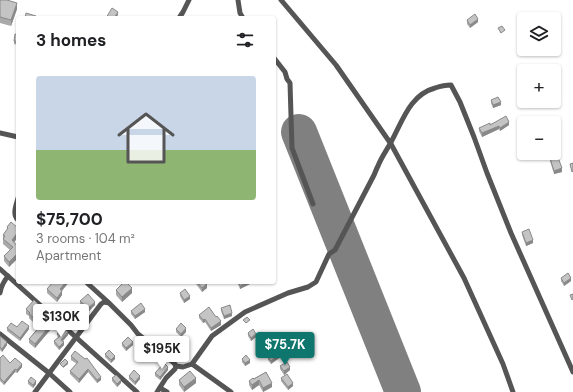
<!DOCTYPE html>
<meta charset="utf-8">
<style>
body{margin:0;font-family:"DM Sans",sans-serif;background:#f6f6f6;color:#202124;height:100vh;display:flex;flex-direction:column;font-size:15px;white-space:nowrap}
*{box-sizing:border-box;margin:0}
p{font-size:13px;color:#757577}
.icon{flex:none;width:22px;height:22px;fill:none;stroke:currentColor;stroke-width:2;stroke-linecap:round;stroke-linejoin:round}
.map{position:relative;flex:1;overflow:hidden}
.details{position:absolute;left:16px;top:16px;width:260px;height:268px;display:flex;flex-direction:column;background:#fff;border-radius:4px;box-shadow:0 1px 3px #0004}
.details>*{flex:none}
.tools{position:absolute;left:517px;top:12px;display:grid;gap:8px}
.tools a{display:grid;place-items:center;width:44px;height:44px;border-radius:4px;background:#fff;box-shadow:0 1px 3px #0004;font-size:20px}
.price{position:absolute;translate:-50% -34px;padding:0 9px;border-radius:4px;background:#fff;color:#222;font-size:13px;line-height:26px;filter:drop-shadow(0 1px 2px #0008)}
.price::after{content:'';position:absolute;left:50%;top:24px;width:12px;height:9px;margin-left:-6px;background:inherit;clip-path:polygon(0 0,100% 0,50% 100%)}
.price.active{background:#0f766e;color:#fff}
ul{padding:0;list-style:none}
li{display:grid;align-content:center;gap:8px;height:212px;padding:0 20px}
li+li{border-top:1px solid #e0e0e0}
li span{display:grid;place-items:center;height:124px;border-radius:4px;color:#555}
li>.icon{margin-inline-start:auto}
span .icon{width:72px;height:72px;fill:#fffc;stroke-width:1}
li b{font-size:17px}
h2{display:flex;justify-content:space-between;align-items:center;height:48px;padding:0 20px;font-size:17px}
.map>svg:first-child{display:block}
</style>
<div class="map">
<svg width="573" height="392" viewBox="0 0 573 392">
<rect width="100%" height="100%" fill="#fff"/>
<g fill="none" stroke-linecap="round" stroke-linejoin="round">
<polyline stroke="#808080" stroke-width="36" points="299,132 403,392"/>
<g stroke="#555" stroke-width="5">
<polyline points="238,0 240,13 243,18"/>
<polyline points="281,0 336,65 391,144 464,278 503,364 513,392"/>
<polyline points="179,18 183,12 189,0"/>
<polyline points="274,58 285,72 287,79 290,83 292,148 313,204"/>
<polyline points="0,133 18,137"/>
<path d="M18,198c-2,8 -6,16 0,22"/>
<polyline points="0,269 137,392"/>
<polyline points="86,282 108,302"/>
<path d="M0,293c1,-7 4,-12 8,-17"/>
<polyline points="0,334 49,373 70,392"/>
<polyline points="192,364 231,392"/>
<path d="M176,366l7,1 9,-3 20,-28 33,-24 43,-19 20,-6 8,-5 13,-28 6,-4 38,-73c2,-3 3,-8 5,-11 3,-8 8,-15 12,-22 12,-21 19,-49 45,-56 6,-2 10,-3 16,-3l9,17 14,35 13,36 24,60 62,139"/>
<polyline points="160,388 167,392"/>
<polyline points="35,392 101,304 104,302 109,303 131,325 138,334 174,363 176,366 175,369 166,378 157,392"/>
</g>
</g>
<g fill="#a9a9a9">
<polygon points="0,0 17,9 11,26 0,23"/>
<polygon points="467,20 478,22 470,28 467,24"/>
<polygon points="18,35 18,45 14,44 14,41"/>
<polygon points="491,100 501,105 493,108 491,103"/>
<polygon points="490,125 509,125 500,131 499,129 482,137 479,131 479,128"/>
<polygon points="550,158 562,172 554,174 550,161"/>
<polygon points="7,227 18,228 18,237 14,242 18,247 18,258 9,267 4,261 4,256 10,250 3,244 3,235 7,230"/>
<polygon points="522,232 533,243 526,246 522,235"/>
<polygon points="561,278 571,281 564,286 561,281"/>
<polygon points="53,282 69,282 62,291 62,295 57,302 47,293 47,289"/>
<polygon points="196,282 205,282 207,288 202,292 196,284"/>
<polygon points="237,282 250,282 250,284 240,289"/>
<polygon points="116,290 132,293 122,302 116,295"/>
<polygon points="180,293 190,299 184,303 180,296"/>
<polygon points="80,301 95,305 88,312 80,304"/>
<polygon points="221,308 232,316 224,319 221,311"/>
<polygon points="26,309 43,313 43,317 51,329 35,348 29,343 29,339 40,325 34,320 33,322 29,318 29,316 26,314"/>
<polygon points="131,311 145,312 135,319 131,314"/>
<polygon points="199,315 221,325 211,331 205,322 203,323 199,318"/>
<polygon points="17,327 29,329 20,341 7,331 7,328"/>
<polygon points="176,329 186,332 181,337 176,332"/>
<polygon points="248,333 256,337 251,341 248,336"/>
<polygon points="57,334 68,335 63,341 64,345 59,350 54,344 54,341 58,338"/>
<polygon points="0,336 7,345 2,352 0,350"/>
<polygon points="122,343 133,345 126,351 122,346"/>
<polygon points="75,351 101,380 97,383 88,372 79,383 70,374 70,371 77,364 71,360 71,356"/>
<polygon points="105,354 115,359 111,363 105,357"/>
<polygon points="283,355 271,364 268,360 268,357"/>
<polygon points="0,358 10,363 22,367 17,373 15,372 4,385 0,381"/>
<polygon points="242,359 250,363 245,366 242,362"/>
<polygon points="280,366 290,370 284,375 280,369"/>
<polygon points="168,370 160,380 155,376 155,373"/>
<polygon points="266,372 272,387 263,392 259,385 252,390 249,385 249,381"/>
<polygon points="129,376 140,379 135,385 129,379"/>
<polygon points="112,378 121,383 117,387 112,381"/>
<polygon points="281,378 293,386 288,390 281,381"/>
<polygon points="179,380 196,383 184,392 179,385"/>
<polygon points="28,381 36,384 33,388 28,384"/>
</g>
<g fill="#898989">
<polygon points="17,3 17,9 11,26 11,20"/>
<polygon points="118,12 118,15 116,18 114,18"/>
<polygon points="478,19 478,22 470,28 470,25"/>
<polygon points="501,102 501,105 493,108 493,105"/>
<polygon points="509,122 509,125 500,131 500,128"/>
<polygon points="499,126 499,129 482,137 482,133"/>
<polygon points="562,168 562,172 554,174 554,171"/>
<polygon points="18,232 18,237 12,245 12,240"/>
<polygon points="533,240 533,243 526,246 526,243"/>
<polygon points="18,253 18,258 9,267 9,262"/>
<polygon points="571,278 571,281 564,286 564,283"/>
<polygon points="66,282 69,282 60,293 60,289"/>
<polygon points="247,282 250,282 250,284 240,289 240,286"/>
<polygon points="207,284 207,288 202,292 202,288"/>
<polygon points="132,288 132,293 122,302 122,297"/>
<polygon points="62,291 62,295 57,302 57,298"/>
<polygon points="190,296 190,299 184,303 184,300"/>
<polygon points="95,302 95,305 88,312 88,308"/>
<polygon points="43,309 43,318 41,320 41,312"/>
<polygon points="145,309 145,312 135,319 135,316"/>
<polygon points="232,313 232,316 224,319 224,316"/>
<polygon points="34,315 34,320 33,322 33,317"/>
<polygon points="205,319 205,322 203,323 203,320"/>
<polygon points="221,321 221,325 211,331 211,328"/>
<polygon points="51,324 51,329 35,348 35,344"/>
<polygon points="29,326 29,329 20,341 20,338"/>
<polygon points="186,328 186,332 181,337 181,334"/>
<polygon points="68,332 68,335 61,343 61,340"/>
<polygon points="256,334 256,337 251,341 251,338"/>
<polygon points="7,342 7,345 2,352 2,349"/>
<polygon points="64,342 64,345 59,350 59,347"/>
<polygon points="133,342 133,345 126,351 126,348"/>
<polygon points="283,352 283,355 271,364 271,361"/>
<polygon points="115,356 115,359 111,363 111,360"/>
<polygon points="250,360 250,363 245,366 245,363"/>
<polygon points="68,362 68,364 63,368 63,367"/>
<polygon points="22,364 22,367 17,373 17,370"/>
<polygon points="168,367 168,370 160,380 160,377"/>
<polygon points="290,367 290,370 284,375 284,371"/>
<polygon points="15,369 15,372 4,385 4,382"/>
<polygon points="88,369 88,372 79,383 79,379"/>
<polygon points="140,376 140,379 135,385 135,382"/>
<polygon points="101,377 101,380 97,383 97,380"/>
<polygon points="196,378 196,383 184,392 184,387"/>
<polygon points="121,380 121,383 117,387 117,384"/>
<polygon points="259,380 259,385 252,390 252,385"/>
<polygon points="36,381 36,384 33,388 33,385"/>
<polygon points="272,383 272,387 263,392 263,388"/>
<polygon points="293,383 293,386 288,390 288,387"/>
</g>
<g fill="#c4c4c4" stroke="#898989">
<polygon points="0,0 7,0 17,3 11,20 0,17"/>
<polygon points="112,8 118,12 114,18 106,18"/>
<polygon points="26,13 36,16 36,18 25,18"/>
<polygon points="475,14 478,19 470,25 467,20"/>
<polygon points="502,26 505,30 501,33 498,28"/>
<polygon points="15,34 18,35 18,42 14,41"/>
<polygon points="498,97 501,102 493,105 491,100"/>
<polygon points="506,116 509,122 500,128 499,126 482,133 479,128 490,123 490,125"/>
<polygon points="557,155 562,168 554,171 550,158"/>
<polygon points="573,163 573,171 572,172 570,164"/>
<polygon points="11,222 18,228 18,232 12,240 18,247 18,253 9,262 4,256 13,247 3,239 5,236 3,235 8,228 7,227"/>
<polygon points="529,229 533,240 526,243 522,232"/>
<polygon points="568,273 571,278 564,283 561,278"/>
<polygon points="53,282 66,282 60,289 62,291 57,298 47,289"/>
<polygon points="124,282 126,282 132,288 122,297 116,290"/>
<polygon points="197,282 205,282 207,284 202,288"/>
<polygon points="239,282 247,282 240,286"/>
<polygon points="185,289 190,296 184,300 180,293"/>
<polygon points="88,294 95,302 88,308 80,301"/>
<polygon points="573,294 573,299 572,300 570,295"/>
<polygon points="34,300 43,309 41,312 43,313 41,315 51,324 35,344 29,339 43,323 34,315 33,317 29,314 30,313 26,309"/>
<polygon points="141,303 145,309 135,316 131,311"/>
<polygon points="230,305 232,313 224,316 221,308"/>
<polygon points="209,307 216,317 217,316 221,321 211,328 205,319 203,320 199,315"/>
<polygon points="247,317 250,320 246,323 243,320"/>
<polygon points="22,321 29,326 20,338 7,328 11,323 17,327"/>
<polygon points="181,323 186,328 181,334 176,329"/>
<polygon points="253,329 256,334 251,338 248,333"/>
<polygon points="60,330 63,332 66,330 68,332 61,340 64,342 59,347 54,341 60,336 57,334"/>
<polygon points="0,336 7,342 2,349 0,347"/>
<polygon points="128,337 133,342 126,348 122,343"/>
<polygon points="281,349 283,352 271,361 268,357"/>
<polygon points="109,350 115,356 111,360 105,354"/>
<polygon points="75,351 85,359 87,358 101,377 97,380 88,369 79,379 70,371 78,362 71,356"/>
<polygon points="3,355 10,363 15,358 22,364 17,370 15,369 4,382 0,378 0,358"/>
<polygon points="246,355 250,360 245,363 242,359"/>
<polygon points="65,359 68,362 63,367 60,364"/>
<polygon points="287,362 290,367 284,371 280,366"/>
<polygon points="164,363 168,367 160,377 155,373"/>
<polygon points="134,370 140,376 135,382 129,376"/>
<polygon points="190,371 196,378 184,387 179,380"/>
<polygon points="266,372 272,383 263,388 259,380 252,385 249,381 253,378 254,379"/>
<polygon points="287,374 293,383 288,387 281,378"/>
<polygon points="116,375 121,380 117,384 112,378"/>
<polygon points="31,377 36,381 33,385 28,381"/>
</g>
</svg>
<div class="tools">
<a><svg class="icon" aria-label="layers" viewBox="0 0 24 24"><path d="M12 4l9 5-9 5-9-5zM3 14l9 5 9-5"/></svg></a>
<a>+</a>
<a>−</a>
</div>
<b class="price" style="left:61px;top:338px">$130K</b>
<b class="price active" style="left:285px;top:366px">$75.7K</b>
<b class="price" style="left:162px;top:370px">$195K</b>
<section class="details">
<h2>3 homes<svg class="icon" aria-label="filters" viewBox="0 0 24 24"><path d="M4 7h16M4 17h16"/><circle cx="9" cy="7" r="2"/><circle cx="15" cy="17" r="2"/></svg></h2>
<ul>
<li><span style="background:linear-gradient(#c9d6e8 60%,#8fb573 0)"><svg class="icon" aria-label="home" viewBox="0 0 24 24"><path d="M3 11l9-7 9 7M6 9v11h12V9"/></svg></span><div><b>$75,700</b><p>3 rooms · 104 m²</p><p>Apartment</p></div></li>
</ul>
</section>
</div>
